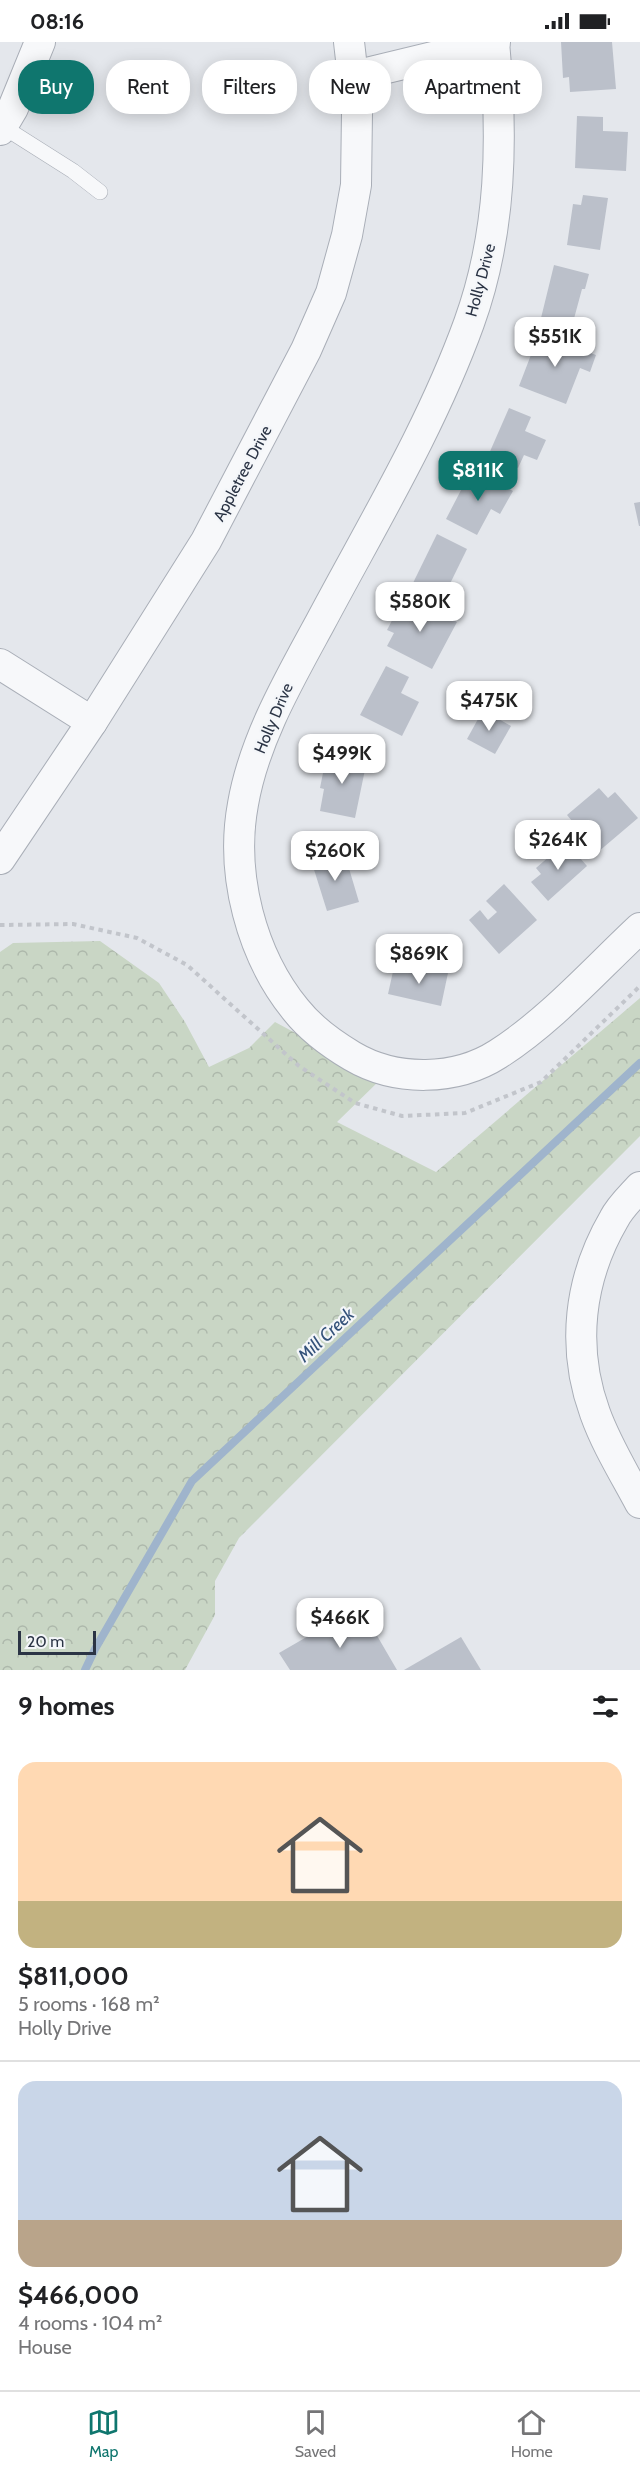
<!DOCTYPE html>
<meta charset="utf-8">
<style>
body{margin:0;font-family:Cabin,sans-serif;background:#f6f6f6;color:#202124;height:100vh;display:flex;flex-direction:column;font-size:22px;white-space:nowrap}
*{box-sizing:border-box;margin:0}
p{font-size:20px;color:#757577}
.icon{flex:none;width:33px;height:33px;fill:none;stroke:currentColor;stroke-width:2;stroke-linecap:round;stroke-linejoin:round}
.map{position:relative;height:1628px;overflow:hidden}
.sheet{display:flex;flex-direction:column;background:#fff;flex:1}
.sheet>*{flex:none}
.top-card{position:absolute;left:18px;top:18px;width:604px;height:54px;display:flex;gap:12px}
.scale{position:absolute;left:18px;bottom:15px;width:78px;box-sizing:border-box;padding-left:6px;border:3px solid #2b3445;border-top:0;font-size:16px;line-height:21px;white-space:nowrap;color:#2b3445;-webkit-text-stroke:4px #f4f6f9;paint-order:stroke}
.price{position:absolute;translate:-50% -51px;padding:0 14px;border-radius:12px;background:#fff;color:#222;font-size:20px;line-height:39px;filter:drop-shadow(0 2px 3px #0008)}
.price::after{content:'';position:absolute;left:50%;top:36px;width:18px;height:14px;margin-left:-9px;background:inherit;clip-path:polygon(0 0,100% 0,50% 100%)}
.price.selected{background:#0f766e;color:#fff}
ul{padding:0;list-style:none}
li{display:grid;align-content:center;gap:12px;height:318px;padding:0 18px}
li+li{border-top:2px solid #e0e0e0}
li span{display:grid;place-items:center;height:186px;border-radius:18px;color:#555}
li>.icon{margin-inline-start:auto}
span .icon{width:108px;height:108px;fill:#fffc;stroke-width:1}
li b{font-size:26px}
h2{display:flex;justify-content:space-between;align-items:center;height:72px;padding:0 18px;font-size:26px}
.tag{padding:0 21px;border-radius:24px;background:#fff;box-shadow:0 3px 15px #0003;font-size:21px;line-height:54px}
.tag.selected{background:#0f766e;color:#fff}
.status{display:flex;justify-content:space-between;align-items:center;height:42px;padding:0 30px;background:#fff;direction:ltr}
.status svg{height:16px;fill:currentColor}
.tabs{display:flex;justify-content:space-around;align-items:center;height:84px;border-top:2px solid #e0e0e0;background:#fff;font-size:16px;color:#757577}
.tabs a{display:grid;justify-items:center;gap:3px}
.tabs .selected{color:#0f766e}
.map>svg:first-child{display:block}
</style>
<div class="status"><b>08:16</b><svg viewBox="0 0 49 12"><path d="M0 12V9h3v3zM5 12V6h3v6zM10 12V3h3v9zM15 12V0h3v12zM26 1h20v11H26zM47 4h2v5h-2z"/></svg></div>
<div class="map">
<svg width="640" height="1628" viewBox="0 0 640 1628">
<defs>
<pattern id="forest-crowns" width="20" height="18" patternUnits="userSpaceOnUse" patternTransform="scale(1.5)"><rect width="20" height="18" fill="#c9d6c5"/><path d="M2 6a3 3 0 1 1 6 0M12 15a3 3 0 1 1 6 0" fill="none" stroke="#adb8ab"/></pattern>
</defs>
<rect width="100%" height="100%" fill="#e4e7ec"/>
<polygon fill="url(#forest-crowns)" points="100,899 159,941 185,980 209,1025 249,1006 275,980 381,1037 337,1080 436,1130 640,956 640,1094 239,1496 215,1539 215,1573 185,1628 0,1628 0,910 13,901"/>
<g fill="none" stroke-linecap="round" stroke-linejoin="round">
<polyline stroke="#9fb4cc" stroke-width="8" points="85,1628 95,1607 192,1439 640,1021"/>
</g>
<g fill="#bbc0ca">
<polygon points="561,0 612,0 616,47 570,50 569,35 563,36"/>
<polygon points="577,74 603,75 603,89 628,90 626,129 575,126"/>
<polygon points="583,153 608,156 600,208 567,203 573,162 581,163"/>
<polygon points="554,223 589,232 585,247 582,247 572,284 541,276"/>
<polygon points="539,292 596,313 590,330 580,326 566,362 519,344"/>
<polygon points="509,366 531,375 525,389 546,398 537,418 524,413 518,426 488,414"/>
<polygon points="472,427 513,449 500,472 491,467 477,493 446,477"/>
<polygon points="640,460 640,484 639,484 634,461"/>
<polygon points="437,492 467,507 443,556 413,541"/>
<polygon points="411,555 457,580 432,627 387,604 394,591 387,588 398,567 403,570"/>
<polygon points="386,624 409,635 401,651 419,660 402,694 360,673"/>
<polygon points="483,668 511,684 495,712 467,697"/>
<polygon points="327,711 367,718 355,776 320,769 324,747 320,746"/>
<polygon points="599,746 608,756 615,750 638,776 598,810 567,773"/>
<polygon points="566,800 587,824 548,859 531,840 541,832 536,826"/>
<polygon points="336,811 340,825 348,823 359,860 327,869 311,818"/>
<polygon points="504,842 537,878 499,912 469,878 480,868 488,878 497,870 486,859"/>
<polygon points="407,923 448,931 441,964 388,952 394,925 406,928"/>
<polygon points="348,1571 353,1580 365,1573 397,1628 290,1628 279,1611"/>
<polygon points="461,1595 481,1628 404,1628"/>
</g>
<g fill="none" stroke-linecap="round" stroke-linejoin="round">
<g stroke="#a9aeb7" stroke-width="16">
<polyline id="service" points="2,84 73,129 100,150"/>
</g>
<g stroke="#a9aeb7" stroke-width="32">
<g id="minor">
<path d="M494,0c9,95 8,190 -25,281 -38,105 -97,202 -149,300 -31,57 -66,117 -77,181 -13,70 8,151 53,206 15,19 36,34 56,46 44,26 104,25 146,-2 53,-34 97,-84 142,-126"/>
<polyline points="354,34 495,0"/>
<polyline points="0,88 13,66 40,0"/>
<polyline points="0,622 92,680"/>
<polyline points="0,817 92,680 206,499 306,308 331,251 347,193 356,143 357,70 349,0"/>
<path d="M640,1145c-9,10 -20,20 -26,32 -35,60 -43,128 -19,194 11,31 29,60 45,90"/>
</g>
</g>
<polyline stroke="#c2c5cb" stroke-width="4" stroke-dasharray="4.5 4.5" stroke-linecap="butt" points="0,883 73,882 137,896 187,923 299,1024 355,1061 402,1074 465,1071 541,1040 640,944"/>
<use href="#service" stroke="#f7f8fa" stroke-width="15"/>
<use href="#minor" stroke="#f7f8fa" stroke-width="30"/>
</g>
<g text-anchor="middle" stroke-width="4.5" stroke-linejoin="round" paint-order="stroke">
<g font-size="16" fill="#2b3445" stroke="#f4f6f9">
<text transform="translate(480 238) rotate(-75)" y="6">Holly Drive</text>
<text transform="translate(242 431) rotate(-62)" y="6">Appletree Drive</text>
<text transform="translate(273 676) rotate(-67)" y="6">Holly Drive</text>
</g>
<g font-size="18" font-style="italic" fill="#34527a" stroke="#f4f6f9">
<text transform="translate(326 1293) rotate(-43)" y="6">Mill Creek</text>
</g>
</g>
</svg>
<div class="scale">20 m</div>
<b class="price" style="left:555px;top:326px">$551K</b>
<b class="price selected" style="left:478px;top:460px">$811K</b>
<b class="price" style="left:420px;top:591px">$580K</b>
<b class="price" style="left:489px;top:690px">$475K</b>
<b class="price" style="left:342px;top:743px">$499K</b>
<b class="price" style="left:558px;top:829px">$264K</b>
<b class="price" style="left:335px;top:840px">$260K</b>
<b class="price" style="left:419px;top:943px">$869K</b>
<b class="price" style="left:340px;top:1607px">$466K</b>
<div class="top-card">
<a class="tag selected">Buy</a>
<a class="tag">Rent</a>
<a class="tag">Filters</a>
<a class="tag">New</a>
<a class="tag">Apartment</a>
</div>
</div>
<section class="sheet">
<h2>9 homes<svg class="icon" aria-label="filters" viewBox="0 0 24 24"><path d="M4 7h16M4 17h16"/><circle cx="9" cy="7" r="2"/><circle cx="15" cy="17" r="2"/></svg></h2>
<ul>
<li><span style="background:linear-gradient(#ffd9b3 75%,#c2b280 0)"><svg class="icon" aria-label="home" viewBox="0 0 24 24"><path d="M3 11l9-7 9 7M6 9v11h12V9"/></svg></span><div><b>$811,000</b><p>5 rooms · 168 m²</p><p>Holly Drive</p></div></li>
<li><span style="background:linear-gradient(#c9d6e8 75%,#b9a48a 0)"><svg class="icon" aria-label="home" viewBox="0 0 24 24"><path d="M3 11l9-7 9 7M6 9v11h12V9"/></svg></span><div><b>$466,000</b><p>4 rooms · 104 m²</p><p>House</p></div></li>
</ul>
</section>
<nav class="tabs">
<a class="selected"><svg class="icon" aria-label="map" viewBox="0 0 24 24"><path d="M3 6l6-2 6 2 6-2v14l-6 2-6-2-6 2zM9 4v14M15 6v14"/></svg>Map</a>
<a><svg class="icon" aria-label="saved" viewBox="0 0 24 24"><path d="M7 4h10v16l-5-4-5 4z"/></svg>Saved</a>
<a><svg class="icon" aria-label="home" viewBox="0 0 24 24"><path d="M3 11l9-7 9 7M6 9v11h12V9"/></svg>Home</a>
</nav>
